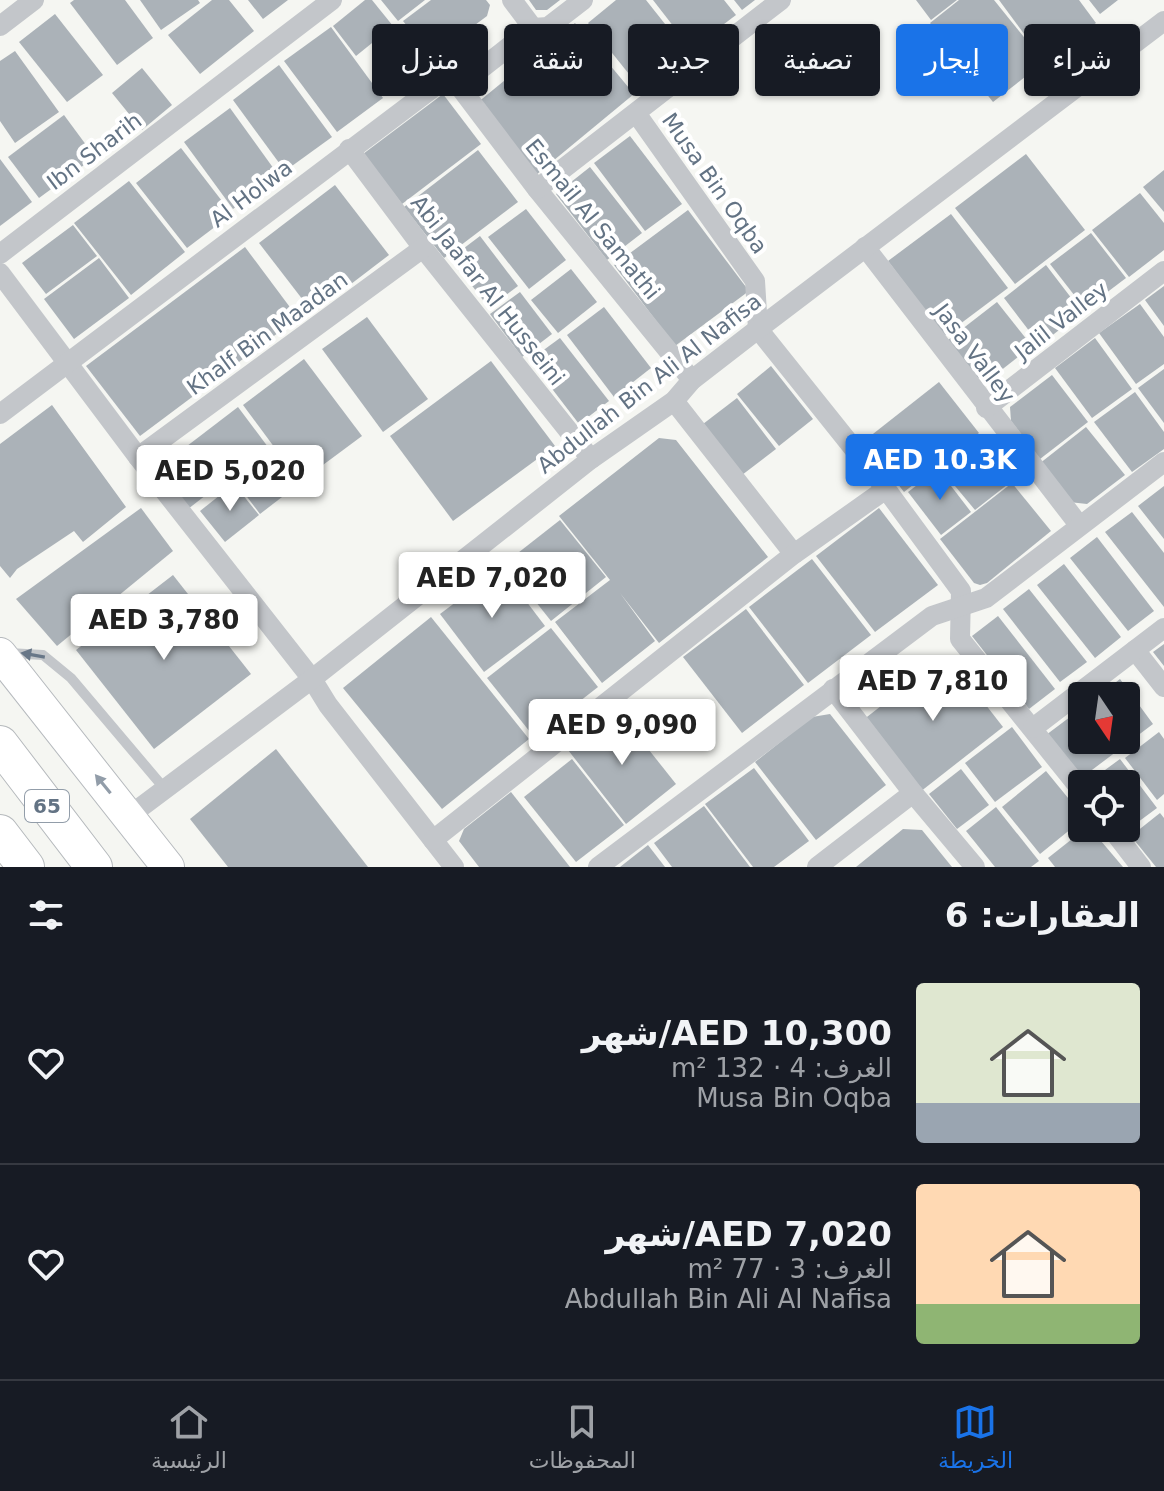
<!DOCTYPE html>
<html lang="ar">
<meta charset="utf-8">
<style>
body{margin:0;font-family:"DejaVu Sans","Noto Sans Arabic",sans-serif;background:#20242c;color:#f1f3f6;direction:rtl;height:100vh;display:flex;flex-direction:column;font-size:30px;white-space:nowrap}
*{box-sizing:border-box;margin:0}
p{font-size:26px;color:#9ea1a6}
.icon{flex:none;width:44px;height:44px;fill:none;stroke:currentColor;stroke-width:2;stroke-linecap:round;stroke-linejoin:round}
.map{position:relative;height:867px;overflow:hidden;direction:ltr}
.side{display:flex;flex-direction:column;background:#171b24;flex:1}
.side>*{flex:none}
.top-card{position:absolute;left:24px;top:24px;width:1116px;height:72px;direction:rtl;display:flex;gap:16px}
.needle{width:52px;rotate:167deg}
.tools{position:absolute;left:1068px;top:682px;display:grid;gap:16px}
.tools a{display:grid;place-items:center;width:72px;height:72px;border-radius:8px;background:#171b24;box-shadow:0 2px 6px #0004;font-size:40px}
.price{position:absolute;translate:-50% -68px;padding:0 18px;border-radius:8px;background:#fff;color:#222;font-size:26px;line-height:52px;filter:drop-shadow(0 2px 4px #0008)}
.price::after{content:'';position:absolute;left:50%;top:48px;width:24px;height:18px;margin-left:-12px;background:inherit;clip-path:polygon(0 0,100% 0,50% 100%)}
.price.selected{background:#1a73e8;color:#fff}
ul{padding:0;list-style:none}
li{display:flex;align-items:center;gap:24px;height:200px;padding:0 24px}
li+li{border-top:2px solid #363941}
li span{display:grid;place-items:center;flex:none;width:224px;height:160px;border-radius:8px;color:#555}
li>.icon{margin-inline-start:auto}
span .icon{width:96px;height:96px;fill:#fffc;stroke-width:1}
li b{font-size:34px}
h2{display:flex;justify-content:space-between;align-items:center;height:96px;padding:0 24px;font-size:34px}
.tag{padding:0 28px;border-radius:8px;background:#171b24;box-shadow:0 2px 6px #0004;font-size:28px;line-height:72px}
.tag.selected{background:#1a73e8;color:#fff}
.dock{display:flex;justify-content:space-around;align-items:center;height:112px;border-top:2px solid #363941;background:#171b24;font-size:22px;color:#9ea1a6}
.dock a{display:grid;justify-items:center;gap:4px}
.dock .selected{color:#1a73e8}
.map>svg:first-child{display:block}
</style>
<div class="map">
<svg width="1164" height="867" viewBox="0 0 1164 867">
<rect width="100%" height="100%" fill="#f5f6f2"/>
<g fill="#abb2b8">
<polygon points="74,0 125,0 153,38 117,65 70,3"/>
<polygon points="140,0 198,0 200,3 161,30"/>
<polygon points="212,0 229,0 254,31 200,74 168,35"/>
<polygon points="248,0 288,0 263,19"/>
<polygon points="365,0 372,0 393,26 356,56 333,26"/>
<polygon points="381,0 425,0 398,21"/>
<polygon points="431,0 486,0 490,5 487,16 432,57 403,21"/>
<polygon points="529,0 560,0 547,10 536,10"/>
<polygon points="616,0 646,0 688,53 641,89 588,23"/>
<polygon points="653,0 724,0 736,15 691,49"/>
<polygon points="734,0 755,0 742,10"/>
<polygon points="916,0 957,0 931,20"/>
<polygon points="959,0 994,0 1044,62 993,102 930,23"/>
<polygon points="999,0 1079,0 1096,23 1044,61"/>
<polygon points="1089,0 1118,0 1100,14"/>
<polygon points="55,14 103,75 67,102 19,42"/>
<polygon points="575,23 634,94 536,175 477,103"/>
<polygon points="331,27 383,98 337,132 284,61"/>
<polygon points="15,51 59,112 15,143 0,121 0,61"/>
<polygon points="279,65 332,137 285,171 233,100"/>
<polygon points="142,68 172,105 142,130 112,93"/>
<polygon points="443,94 481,144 402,204 363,154"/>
<polygon points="230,108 279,176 233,209 184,142"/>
<polygon points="64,115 95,157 39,198 8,157"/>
<polygon points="630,136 682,204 645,231 594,163"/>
<polygon points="181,148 232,214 187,248 136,183"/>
<polygon points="478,150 518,202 444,258 404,207"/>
<polygon points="1026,154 1085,230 1015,284 955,208"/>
<polygon points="0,159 32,202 0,226"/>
<polygon points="590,167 642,233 607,260 556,194"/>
<polygon points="1164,170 1164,212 1143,187"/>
<polygon points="129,181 185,252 131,295 74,223"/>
<polygon points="335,185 389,255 313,313 259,243"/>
<polygon points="1140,193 1164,223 1164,250 1129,277 1092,230"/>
<polygon points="526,209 566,260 529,289 488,237"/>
<polygon points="688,210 749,291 675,346 614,265"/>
<polygon points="951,214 1008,288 944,336 888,261"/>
<polygon points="73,225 97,256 46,294 22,263"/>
<polygon points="1091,233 1126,278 1085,309 1050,264"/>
<polygon points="480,236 518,286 489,308 451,258"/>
<polygon points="245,247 298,318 140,436 86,366"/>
<polygon points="99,258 129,298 74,339 44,299"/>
<polygon points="1046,265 1082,312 1040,345 1004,298"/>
<polygon points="571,269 597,302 558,333 531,300"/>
<polygon points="1164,286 1164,326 1145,300"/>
<polygon points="520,292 552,334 522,357 490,314"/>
<polygon points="997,302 1032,346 990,379 978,378 948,340"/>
<polygon points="1140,304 1164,337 1164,364 1136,384 1099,333"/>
<polygon points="604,307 651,368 614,397 567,335"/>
<polygon points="367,317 428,399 383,432 322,349"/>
<polygon points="560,338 609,401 579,424 530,360"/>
<polygon points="1095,338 1132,389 1092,418 1055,368"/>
<polygon points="304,359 362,436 300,482 243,405"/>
<polygon points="491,361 555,446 453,521 390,436"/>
<polygon points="771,366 813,419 779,446 737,394"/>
<polygon points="1164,369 1164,423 1138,388"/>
<polygon points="1052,375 1088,422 1040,459 1011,421 1010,407"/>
<polygon points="939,382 979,433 904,492 864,441"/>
<polygon points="1135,392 1164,432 1164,449 1132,472 1094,422"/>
<polygon points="737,398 776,449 742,475 703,424"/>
<polygon points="52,405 126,507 83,542 74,531 17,569 10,578 0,566 0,444"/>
<polygon points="238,407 268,447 188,509 157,469"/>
<polygon points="1086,427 1125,475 1087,504 1069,502 1039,464"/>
<polygon points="659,438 676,440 768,557 659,643 620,593 655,641 602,683 555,622 610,580 559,516"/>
<polygon points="978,438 1012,481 975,510 940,468"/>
<polygon points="271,455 295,487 260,514 236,482"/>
<polygon points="938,469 971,512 941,535 908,492"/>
<polygon points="1012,483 1051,531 987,583 980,585 974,583 940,539"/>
<polygon points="234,484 259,515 225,542 200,511"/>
<polygon points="1164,486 1164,539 1138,506"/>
<polygon points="141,508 173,551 57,646 16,599"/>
<polygon points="879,508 938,585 875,632 816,556"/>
<polygon points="1132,512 1164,553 1164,607 1105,532"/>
<polygon points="560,520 606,577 551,621 505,563"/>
<polygon points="1097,537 1154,611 1128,631 1070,558"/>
<polygon points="812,559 871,635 808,683 749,607"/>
<polygon points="1064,564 1121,637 1095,658 1037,585"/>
<polygon points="501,568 545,626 484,672 440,614"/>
<polygon points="173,575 251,674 154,749 76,650"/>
<polygon points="1029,589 1087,662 1060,682 1003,609"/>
<polygon points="746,609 804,685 742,733 683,657"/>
<polygon points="998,616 1055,689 1029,709 972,636"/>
<polygon points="431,617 529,739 442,809 343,688"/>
<polygon points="551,628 598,687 534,737 487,678"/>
<polygon points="1164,644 1164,666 1153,652"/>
<polygon points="947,655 1003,727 920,792 863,720"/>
<polygon points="1120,679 1153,724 1080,779 1046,735 1082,708 1082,740 1126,740 1126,696 1098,696"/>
<polygon points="618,711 676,784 626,824 568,750"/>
<polygon points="830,714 886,785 816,840 755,762 812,717"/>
<polygon points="1012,727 1042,767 995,802 965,763"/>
<polygon points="1159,732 1164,739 1164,794 1157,800 1125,758"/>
<polygon points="276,749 368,867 228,867 190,819"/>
<polygon points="572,759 624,825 576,862 524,797"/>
<polygon points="1120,759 1157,808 1126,831 1126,784 1093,784 1090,781"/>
<polygon points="754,768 809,841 774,867 753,867 705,804"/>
<polygon points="961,769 989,805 957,829 929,794"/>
<polygon points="1046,771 1082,815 1082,820 1040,854 1002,807"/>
<polygon points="511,792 570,867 479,867 459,841 464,829"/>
<polygon points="704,806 750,867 672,867 654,843"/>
<polygon points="996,807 1039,861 1031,867 995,867 966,831"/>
<polygon points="1160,813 1164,818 1164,867 1156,867 1131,836"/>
<polygon points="1086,828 1090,828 1123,867 1055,867 1048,858"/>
<polygon points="903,829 922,830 952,867 856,867"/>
<polygon points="648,845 665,867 620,867"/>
</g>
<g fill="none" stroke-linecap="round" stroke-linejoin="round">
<g stroke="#b6babe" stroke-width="34">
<polyline id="primary" points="0,654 168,867"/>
</g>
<g stroke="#b5b9bc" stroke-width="38">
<g id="highway">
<polyline points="0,744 94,867"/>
<polyline points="0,833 26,867"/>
</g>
</g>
<polyline stroke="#c3c6ca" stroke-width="10" points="9,653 43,655 71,678 164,788"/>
<g stroke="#c3c6ca" stroke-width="20">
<polyline points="512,0 533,28 548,27 583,0"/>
<polyline points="0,26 34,0"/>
<polyline points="459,86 537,189 692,380"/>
<polyline points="636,113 755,281 758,329 886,489 961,591 960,639 1082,791"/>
<polyline points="349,149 423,248 591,459"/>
<polyline points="537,189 781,0"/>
<polyline points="865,247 1079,525"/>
<polyline points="0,254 332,0"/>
<polyline points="0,273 138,457 312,679 328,705 454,867"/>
<polyline points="674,401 794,554"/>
<polyline points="986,408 1164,271"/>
<polyline points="0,414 446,78 459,86 533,28"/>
<polyline points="138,457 423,248"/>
<polyline points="1135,650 1164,687"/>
<polyline points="833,689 913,793 975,867"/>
<polyline points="1033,728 1164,628"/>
<polyline points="129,816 312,679 591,459 674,401 692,380 758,329 1164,21"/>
<polyline points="1111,828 1141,867"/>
<polyline points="433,840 794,554 886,489"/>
<polyline points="598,867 932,616 986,598 1164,462"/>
<polyline points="817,867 913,793"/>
</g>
<use href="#primary" stroke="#fff" stroke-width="32"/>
<use href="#highway" stroke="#fff" stroke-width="36"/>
</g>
<defs><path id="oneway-solid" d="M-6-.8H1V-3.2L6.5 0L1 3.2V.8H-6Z" transform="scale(2)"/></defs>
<use fill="#687788" href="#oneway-solid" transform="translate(33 655) rotate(-170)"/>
<use fill="#929da9" href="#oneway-solid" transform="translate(103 784) rotate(-129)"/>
<g text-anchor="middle" stroke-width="8" stroke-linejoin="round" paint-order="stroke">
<rect fill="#fff" stroke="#929da9" stroke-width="2" x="25" y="790" width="44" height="32" rx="6"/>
<g font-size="20" font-weight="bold" fill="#637384">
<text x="47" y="813">65</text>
</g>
<g font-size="22" fill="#637384" stroke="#fff">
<text transform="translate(94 151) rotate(-37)" y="8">Ibn Sharih</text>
<text transform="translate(715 183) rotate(55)" y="8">Musa Bin Oqba</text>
<text transform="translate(251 193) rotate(-37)" y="8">Al Holwa</text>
<text transform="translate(593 219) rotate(51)" y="8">Esmail Al Samathi</text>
<text transform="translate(488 290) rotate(52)" y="8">Abi Jaafar Al Husseini</text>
<text transform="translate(1061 320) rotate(-38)" y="8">Jalil Valley</text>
<text transform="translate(267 333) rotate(-36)" y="8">Khalf Bin Maadan</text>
<text transform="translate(975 353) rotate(53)" y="8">Jasa Valley</text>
<text transform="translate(649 383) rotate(-38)" y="8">Abdullah Bin Ali Al Nafisa</text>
</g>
</g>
</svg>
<div class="tools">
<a><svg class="needle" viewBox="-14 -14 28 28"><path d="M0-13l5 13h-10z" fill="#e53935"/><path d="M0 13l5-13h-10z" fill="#9ea1a6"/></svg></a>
<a><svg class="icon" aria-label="locate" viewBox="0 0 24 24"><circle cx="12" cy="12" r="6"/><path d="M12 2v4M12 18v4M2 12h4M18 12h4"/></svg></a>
</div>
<b class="price selected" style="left:940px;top:502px">AED 10.3K</b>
<b class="price" style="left:230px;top:513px">AED 5,020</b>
<b class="price" style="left:492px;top:620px">AED 7,020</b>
<b class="price" style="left:164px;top:662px">AED 3,780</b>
<b class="price" style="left:933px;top:723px">AED 7,810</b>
<b class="price" style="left:622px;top:767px">AED 9,090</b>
<div class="top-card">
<a class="tag">شراء</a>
<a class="tag selected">إيجار</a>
<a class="tag">تصفية</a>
<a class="tag">جديد</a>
<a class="tag">شقة</a>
<a class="tag">منزل</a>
</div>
</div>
<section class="side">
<h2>العقارات: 6<svg class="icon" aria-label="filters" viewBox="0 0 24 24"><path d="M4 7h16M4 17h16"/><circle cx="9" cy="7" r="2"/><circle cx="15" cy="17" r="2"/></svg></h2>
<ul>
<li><span style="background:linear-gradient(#dfe7d0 75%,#9aa5b1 0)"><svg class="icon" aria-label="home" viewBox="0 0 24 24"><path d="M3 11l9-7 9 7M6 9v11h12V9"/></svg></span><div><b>AED 10,300/شهر</b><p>الغرف: 4 · 132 m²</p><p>Musa Bin Oqba</p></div><svg class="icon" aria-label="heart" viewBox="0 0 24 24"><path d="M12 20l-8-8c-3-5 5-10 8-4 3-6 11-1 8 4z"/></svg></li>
<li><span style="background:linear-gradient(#ffd9b3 75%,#8fb573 0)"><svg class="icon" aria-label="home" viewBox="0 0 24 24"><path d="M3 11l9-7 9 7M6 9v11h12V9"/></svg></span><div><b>AED 7,020/شهر</b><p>الغرف: 3 · 77 m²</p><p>Abdullah Bin Ali Al Nafisa</p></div><svg class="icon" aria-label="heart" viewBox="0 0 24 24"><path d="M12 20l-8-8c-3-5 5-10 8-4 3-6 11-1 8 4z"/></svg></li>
</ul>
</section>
<nav class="dock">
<a class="selected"><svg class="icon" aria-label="map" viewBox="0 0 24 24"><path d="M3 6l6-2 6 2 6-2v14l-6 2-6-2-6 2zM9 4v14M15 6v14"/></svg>الخريطة</a>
<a><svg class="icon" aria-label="saved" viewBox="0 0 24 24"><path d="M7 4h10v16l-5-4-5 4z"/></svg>المحفوظات</a>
<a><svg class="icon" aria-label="home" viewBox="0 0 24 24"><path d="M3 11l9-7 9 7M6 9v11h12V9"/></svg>الرئيسية</a>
</nav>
